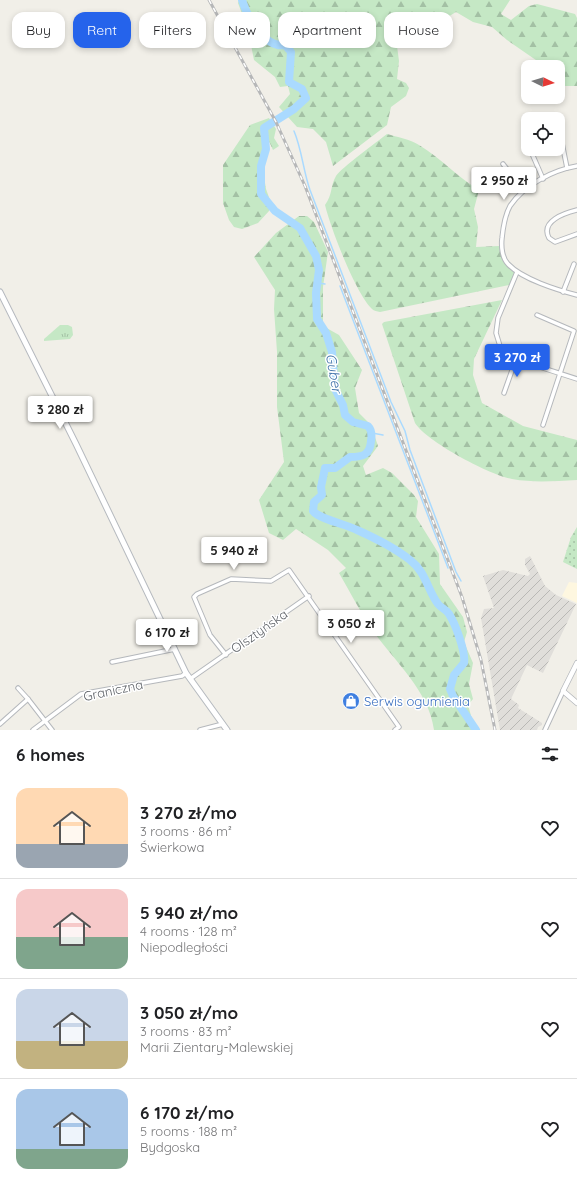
<!DOCTYPE html>
<meta charset="utf-8">
<style>
body{margin:0;font-family:Quicksand,sans-serif;background:#f2f2f2;color:#202124;height:100vh;display:flex;flex-direction:column;font-size:15px;white-space:nowrap}
*{box-sizing:border-box;margin:0}
p{font-size:13px;color:#757577}
.icon{flex:none;width:22px;height:22px;fill:none;stroke:currentColor;stroke-width:2;stroke-linecap:round;stroke-linejoin:round}
.map{position:relative;height:730px;overflow:hidden}
.panel{display:flex;flex-direction:column;background:#fff;flex:1}
.panel>*{flex:none}
.guide{position:absolute;left:12px;top:12px;width:553px;height:36px;display:flex;gap:8px}
.needle{width:26px;rotate:95deg}
.controls{position:absolute;left:521px;top:60px;display:grid;gap:8px}
.controls a{display:grid;place-items:center;width:44px;height:44px;border-radius:8px;background:#fff;box-shadow:0 2px 6px #0003;font-size:20px}
.price{position:absolute;translate:-50% -34px;padding:0 9px;border-radius:4px;background:#fff;color:#222;font-size:13px;line-height:26px;filter:drop-shadow(0 1px 2px #0008)}
.price::after{content:'';position:absolute;left:50%;top:24px;width:12px;height:9px;margin-left:-6px;background:inherit;clip-path:polygon(0 0,100% 0,50% 100%)}
.price.current{background:#2563eb;color:#fff}
ul{padding:0;list-style:none}
li{display:flex;align-items:center;gap:12px;height:100px;padding:0 16px}
li+li{border-top:1px solid #e0e0e0}
li span{display:grid;place-items:center;flex:none;width:112px;height:80px;border-radius:12px;color:#555}
li>.icon{margin-inline-start:auto}
span .icon{width:48px;height:48px;fill:#fffc;stroke-width:1}
li b{font-size:17px}
h2{display:flex;justify-content:space-between;align-items:center;height:48px;padding:0 16px;font-size:17px}
.chip{padding:0 14px;border-radius:12px;background:#fff;box-shadow:0 2px 6px #0003;font-size:14px;line-height:36px}
.chip.current{background:#2563eb;color:#fff}
.map>svg:first-child{display:block}
</style>
<div class="map">
<svg width="577" height="730" viewBox="0 0 577 730">
<defs>
<pattern id="industrial-furrows" width="10" height="10" patternUnits="userSpaceOnUse"><rect width="10" height="10" fill="#e0deda"/><path d="M-1 1l2-2M0 10L10 0M9 11l2-2" fill="none" stroke="#b9b8b5"/></pattern>
<pattern id="grass-tufts" width="24" height="20" patternUnits="userSpaceOnUse"><rect width="24" height="20" fill="#c5e8c5"/><path d="M3 7l-1-3M5 7V3M7 7l1-3M15 17l-1-3M17 17v-4M19 17l1-3" fill="none" stroke="#a3c0a4"/></pattern>
<pattern id="forest-firs" width="22" height="20" patternUnits="userSpaceOnUse"><rect width="22" height="20" fill="#c5e8c5"/><path d="M5 1l3.5 6h-7zM16 11l3.5 6h-7z" fill="#a3c0a4"/></pattern>
<pattern id="park-dots" width="8" height="8" patternUnits="userSpaceOnUse"><rect width="8" height="8" fill="#c5e8c5"/><path d="M2 2h.1M6 6h.1" fill="none" stroke="#a3c0a4" stroke-width="1.8" stroke-linecap="round"/></pattern>
</defs>
<rect width="100%" height="100%" fill="#f1efe8"/>
<polygon fill="#fef7e0" points="569,582 577,583 577,603 562,596"/>
<polygon fill="url(#industrial-furrows)" points="530,556 545,586 556,595 576,604 543,673 527,665 511,699 519,705 518,708 542,723 542,725 538,727 537,730 500,730 481,618 484,609 494,608 483,576 503,570 528,576 530,574 525,565 525,559"/>
<polygon fill="url(#grass-tufts)" points="60,325 68,325 72,327 73,335 70,339 44,341 44,339"/>
<g fill="url(#forest-firs)">
<polygon points="239,0 510,0 501,14 511,20 529,6 537,4 575,14 577,18 577,86 558,86 558,67 546,67 507,40 492,27 473,22 456,12 438,23 411,17 395,31 399,61 397,79 406,83 409,88 406,96 391,107 387,125 333,166 326,142 313,129 297,127 279,107 290,94 288,86 280,87 275,77 254,60 248,30 238,3"/>
<polygon points="269,118 276,129 274,138 279,146 273,150 268,139 262,164 266,189 271,203 269,211 258,223 242,229 234,227 229,220 223,203 223,165 250,125"/>
<path d="M387,134c10,3 23,5 32,11 22,13 38,32 60,45l-5,19 4,18 -2,20 23,-1 6,18 10,9 -6,12 -129,27c-3,-1 -6,-1 -8,-3 -17,-17 -41,-80 -47,-104 8,-11 5,-19 11,-29 4,-7 42,-35 51,-42z"/>
<path d="M299,216h8l7,6 14,30 -5,35v39l16,9 23,35 -7,18 4,25 12,12 7,21 -15,20 3,9 17,-7 9,5 22,22 4,6 -2,16 23,37 1,30 23,33 4,15 -3,10 9,21 -4,21 4,15 -5,6 6,21 4,4h-44c-5,-39 -39,-68 -61,-99 -12,-18 -23,-39 -34,-58l7,-5 -18,-18 -32,-21 -13,11 -14,-7 -10,-33 25,-38 -7,-55v-55l-3,-43 1,-19 -21,-33 22,-24z"/>
<path d="M502,300l-28,59 -1,16 9,28 41,23 54,14v40c-22,1 -43,3 -65,-1 -22,-4 -85,-37 -97,-56l-33,-99 2,-2z"/>
</g>
<polygon fill="url(#park-dots)" points="577,527 577,569 563,562 571,537"/>
<g fill="none" stroke-linecap="round" stroke-linejoin="round">
<g stroke="#aadaff" stroke-width="1.5">
<path d="M294,131c8,19 9,39 16,59l81,212 14,29 5,19 46,122 5,9"/>
<polyline points="318,283 325,284"/>
<polyline points="340,286 448,568"/>
<polyline points="372,433 383,435"/>
<polyline points="461,644 463,643"/>
</g>
<path stroke="#aadaff" stroke-width="8" d="M242,0c5,16 23,49 43,45l6,7 -2,30 13,7 4,9 -12,11 -30,19 2,21 -5,17v28l14,17 25,17 16,28 3,14 -3,23 1,26 9,14 6,19 3,37 8,16 2,10 8,7 15,4c4,4 4,9 3,15 -1,14 -8,16 -21,16l-15,11h-10l-4,19 1,8 -8,7 -1,9c6,8 35,14 44,19 18,8 38,18 53,30 16,12 17,29 28,44 3,4 8,5 11,10 6,9 17,38 15,49l-10,12 -4,14 3,7 23,34"/>
<g stroke="#b5b8bc" stroke-width="5.5">
<g id="minor">
<polyline points="560,133 567,168"/>
<polyline points="530,149 543,179"/>
<polyline points="503,164 523,190"/>
<path d="M577,166c-24,4 -53,19 -67,40 -5,9 -7,22 -8,32 -1,8 0,20 6,26 14,15 49,26 69,31"/>
<path d="M577,210c-12,3 -37,11 -28,28l6,4 22,-8"/>
<polyline points="517,272 498,318 496,333 500,346 512,358 577,379"/>
<polyline points="563,292 574,264"/>
<polyline points="537,315 574,331 543,425"/>
<polyline points="504,393 516,359"/>
<polyline points="226,655 210,635 194,597 197,594 231,579 271,581 289,570 399,727 395,730"/>
<polyline points="112,662 175,649"/>
<polyline points="190,679 309,596"/>
<polyline points="18,688 28,699"/>
<polyline points="0,724 28,699 52,730"/>
<polyline points="33,730 81,694 182,676 186,673"/>
<polyline points="200,730 223,724"/>
<polyline points="545,730 563,691"/>
</g>
</g>
<g stroke="#b5b8bc" stroke-width="6">
<polyline id="tertiary" points="577,663 563,691 577,703"/>
</g>
<g stroke="#b6babf" stroke-width="7">
<polyline id="secondary" points="0,292 76,444 186,673 227,730"/>
</g>
<use href="#minor" stroke="#fff" stroke-width="3.5"/>
<use href="#tertiary" stroke="#fff" stroke-width="4.5"/>
<use href="#secondary" stroke="#fff" stroke-width="5"/>
<g stroke="#b6b7b8" stroke-width="3">
<polyline id="rail" points="209,0 276,122 305,186 462,597 481,660 495,730"/>
</g>
<use href="#rail" stroke="#fff" stroke-width="1.5" stroke-dasharray="4.5" stroke-linecap="butt"/>
</g>
<defs>
<g id="shop-disc" transform="scale(0.9)"><circle r="9.5" fill="#3f7fe0" stroke="#fff"/><path d="M-5-2.5h2.3a2.7 3.5 0 0 1 5.4 0H5L5.5 6h-11ZM-1.5-2.5h3a1.5 2.3 0 0 0-3 0Z" fill="#fff"/></g>
</defs>
<g fill-rule="evenodd">
<use href="#shop-disc" x="351" y="701"/>
</g>
<g text-anchor="middle" stroke-width="3" stroke-linejoin="round" paint-order="stroke">
<g font-size="13" fill="#5f6368" stroke="#fff">
<text transform="translate(259 631) rotate(-35)" y="5">Olsztyńska</text>
<text transform="translate(113 690) rotate(-12)" y="5">Graniczna</text>
</g>
<g font-size="13" fill="#366cbe" stroke="#fff" text-anchor="start">
<text x="364" y="706">Serwis ogumienia</text>
</g>
<g font-size="14" font-style="italic" fill="#4174aa" stroke="#fff">
<text transform="translate(334 373) rotate(80)" y="5">Guber</text>
</g>
</g>
</svg>
<div class="controls">
<a><svg class="needle" viewBox="-14 -14 28 28"><path d="M0-13l5 13h-10z" fill="#e53935"/><path d="M0 13l5-13h-10z" fill="#757577"/></svg></a>
<a><svg class="icon" aria-label="locate" viewBox="0 0 24 24"><circle cx="12" cy="12" r="6"/><path d="M12 2v4M12 18v4M2 12h4M18 12h4"/></svg></a>
</div>
<b class="price" style="left:504px;top:201px">2 950 zł</b>
<b class="price current" style="left:517px;top:378px">3 270 zł</b>
<b class="price" style="left:60px;top:430px">3 280 zł</b>
<b class="price" style="left:234px;top:571px">5 940 zł</b>
<b class="price" style="left:351px;top:644px">3 050 zł</b>
<b class="price" style="left:167px;top:653px">6 170 zł</b>
<div class="guide">
<a class="chip">Buy</a>
<a class="chip current">Rent</a>
<a class="chip">Filters</a>
<a class="chip">New</a>
<a class="chip">Apartment</a>
<a class="chip">House</a>
</div>
</div>
<section class="panel">
<h2>6 homes<svg class="icon" aria-label="filters" viewBox="0 0 24 24"><path d="M4 7h16M4 17h16"/><circle cx="9" cy="7" r="2"/><circle cx="15" cy="17" r="2"/></svg></h2>
<ul>
<li><span style="background:linear-gradient(#ffd9b3 70%,#9aa5b1 0)"><svg class="icon" aria-label="home" viewBox="0 0 24 24"><path d="M3 11l9-7 9 7M6 9v11h12V9"/></svg></span><div><b>3 270 zł/mo</b><p>3 rooms · 86 m²</p><p>Świerkowa</p></div><svg class="icon" aria-label="heart" viewBox="0 0 24 24"><path d="M12 20l-8-8c-3-5 5-10 8-4 3-6 11-1 8 4z"/></svg></li>
<li><span style="background:linear-gradient(#f6c9c9 60%,#7fa58c 0)"><svg class="icon" aria-label="home" viewBox="0 0 24 24"><path d="M3 11l9-7 9 7M6 9v11h12V9"/></svg></span><div><b>5 940 zł/mo</b><p>4 rooms · 128 m²</p><p>Niepodległości</p></div><svg class="icon" aria-label="heart" viewBox="0 0 24 24"><path d="M12 20l-8-8c-3-5 5-10 8-4 3-6 11-1 8 4z"/></svg></li>
<li><span style="background:linear-gradient(#c9d6e8 65%,#c2b280 0)"><svg class="icon" aria-label="home" viewBox="0 0 24 24"><path d="M3 11l9-7 9 7M6 9v11h12V9"/></svg></span><div><b>3 050 zł/mo</b><p>3 rooms · 83 m²</p><p>Marii Zientary-Malewskiej</p></div><svg class="icon" aria-label="heart" viewBox="0 0 24 24"><path d="M12 20l-8-8c-3-5 5-10 8-4 3-6 11-1 8 4z"/></svg></li>
<li><span style="background:linear-gradient(#a9c7e8 75%,#7fa58c 0)"><svg class="icon" aria-label="home" viewBox="0 0 24 24"><path d="M3 11l9-7 9 7M6 9v11h12V9"/></svg></span><div><b>6 170 zł/mo</b><p>5 rooms · 188 m²</p><p>Bydgoska</p></div><svg class="icon" aria-label="heart" viewBox="0 0 24 24"><path d="M12 20l-8-8c-3-5 5-10 8-4 3-6 11-1 8 4z"/></svg></li>
</ul>
</section>
